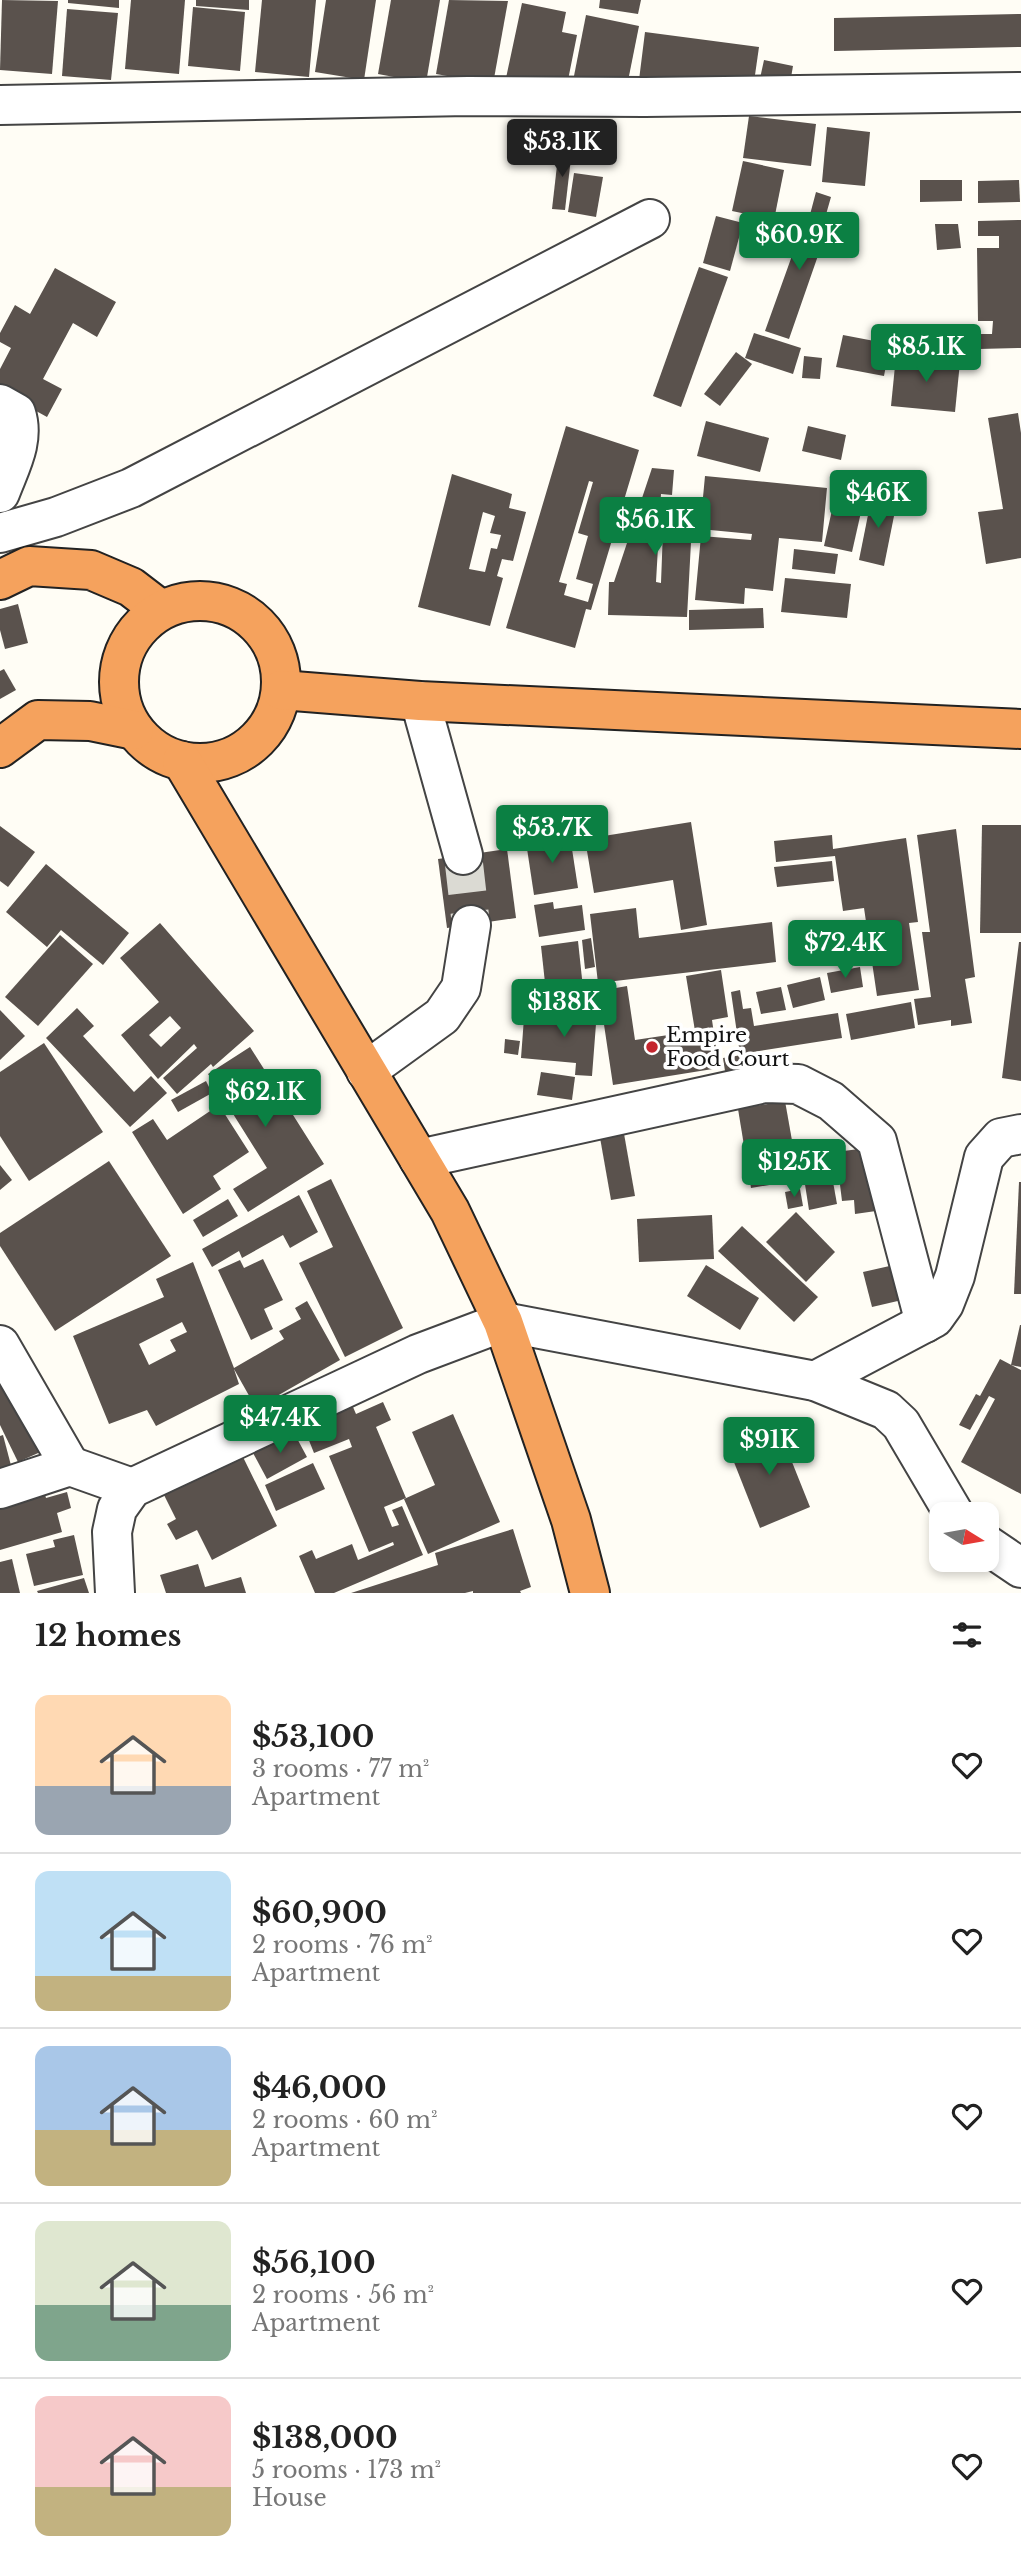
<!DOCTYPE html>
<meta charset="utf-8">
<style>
body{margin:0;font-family:"Libre Baskerville",serif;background:#f6f6f6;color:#222;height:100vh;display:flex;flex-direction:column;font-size:26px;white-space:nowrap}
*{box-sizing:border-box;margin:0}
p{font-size:23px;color:#767676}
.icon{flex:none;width:38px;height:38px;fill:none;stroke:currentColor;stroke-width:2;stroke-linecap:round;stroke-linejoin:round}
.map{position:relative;height:1593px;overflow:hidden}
.panel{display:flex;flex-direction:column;background:#fff;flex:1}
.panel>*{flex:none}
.needle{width:46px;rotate:101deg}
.fabs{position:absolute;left:929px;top:1502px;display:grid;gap:14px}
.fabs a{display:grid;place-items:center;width:70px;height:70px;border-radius:14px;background:#fff;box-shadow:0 4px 10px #0003;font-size:35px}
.price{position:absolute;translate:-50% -60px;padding:0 16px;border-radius:7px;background:#0b8043;color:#fff;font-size:23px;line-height:46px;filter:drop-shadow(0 2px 4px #0008)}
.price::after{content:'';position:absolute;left:50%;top:42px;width:21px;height:16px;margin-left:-10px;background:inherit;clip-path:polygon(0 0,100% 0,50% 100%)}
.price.selected{background:#222;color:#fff}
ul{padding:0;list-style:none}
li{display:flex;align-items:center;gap:21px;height:175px;padding:0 35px}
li+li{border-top:2px solid #e0e0e0}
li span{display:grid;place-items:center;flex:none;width:196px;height:140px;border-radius:14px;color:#555}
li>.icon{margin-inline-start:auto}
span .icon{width:84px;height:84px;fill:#fffc;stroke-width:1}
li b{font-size:30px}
h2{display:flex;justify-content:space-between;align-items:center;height:84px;padding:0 35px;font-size:30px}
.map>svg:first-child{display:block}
</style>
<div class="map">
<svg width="1021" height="1593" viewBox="0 0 1021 1593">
<rect width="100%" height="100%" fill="#fffdf5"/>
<g fill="#5a524d" fill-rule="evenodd">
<polygon points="2,0 58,1 52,74 0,70"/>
<polygon points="68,0 119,0 119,8 68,3"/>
<polygon points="131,0 185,0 179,74 125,69"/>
<polygon points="196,0 249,0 249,10 196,6"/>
<polygon points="262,0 316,0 309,77 255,72"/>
<polygon points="326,0 376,0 364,80 315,72"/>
<polygon points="391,0 440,0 426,83 378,74"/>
<polygon points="449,0 508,1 493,84 436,74"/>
<polygon points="600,0 641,0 638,14 599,8"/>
<polygon points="522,3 566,12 562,32 577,35 566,90 506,78"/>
<polygon points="193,7 245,12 240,71 188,66"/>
<polygon points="67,9 118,13 111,80 62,76"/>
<polygon points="1021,14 1021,47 834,51 834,18"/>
<polygon points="586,15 639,26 626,91 573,81"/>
<polygon points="645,32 759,47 752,96 639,80"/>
<polygon points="764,60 793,66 789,89 759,83"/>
<polygon points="749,116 816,124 811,166 743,158"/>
<polygon points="827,127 870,132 865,186 822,182"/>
<polygon points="559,148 572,149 565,210 552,209"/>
<polygon points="743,161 784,170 774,220 732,211"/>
<polygon points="574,173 603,177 596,217 568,212"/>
<polygon points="920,180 962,180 962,201 920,202"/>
<polygon points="1019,180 1020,202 978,203 978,181"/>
<polygon points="816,192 831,197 817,246 821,247 789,339 765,331 798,239 803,241"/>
<polygon points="716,216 743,223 730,271 703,263"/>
<polygon points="1021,220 1021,348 979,349 979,334 992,334 993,321 978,321 977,248 999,248 999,236 978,236 978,221"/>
<polygon points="935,224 958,224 961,248 937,250"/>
<polygon points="699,267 728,277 681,407 653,396"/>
<polygon points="55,268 116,302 97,337 73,323 43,379 62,389 47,417 0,391 0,369 11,348 0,342 0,333 15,305 30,314"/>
<polygon points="754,333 801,348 793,374 745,358"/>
<polygon points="843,335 890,344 884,376 836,367"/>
<polygon points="736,352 752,364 720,406 704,394"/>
<polygon points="804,356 822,358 820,379 802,378"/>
<polygon points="896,356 960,362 955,412 891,406"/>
<polygon points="1018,413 1021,433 1021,558 986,564 978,512 1003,509 988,418"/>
<polygon points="706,421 769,438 760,472 697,456"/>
<path d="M566,426l73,24 -48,160 -5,-1 -11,39 -69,-20zM589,481l4,1 -15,51 10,3 -12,43 17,5 -5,18 -24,-7 3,-11 -8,-2z"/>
<polygon points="808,426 846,435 841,460 802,451"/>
<polygon points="652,468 674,470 672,495 661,494 656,582 661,583 664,504 693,505 687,617 608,615 609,582 614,582"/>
<path d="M452,474l60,20 -3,14 17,4 -13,49 -11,-2 -5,17 6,2 -13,48 -72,-19zM483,512l12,4 -5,17 11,2 -4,14 -6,-1 -6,24 -16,-3z"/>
<polygon points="705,476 827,488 822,542 779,538 773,591 745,588 744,604 695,600 701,536 751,540 752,534 700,529"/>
<polygon points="838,483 866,490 852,552 824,546"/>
<polygon points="872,495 897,501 884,566 859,560"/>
<polygon points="794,549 838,554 835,574 792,569"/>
<polygon points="785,578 851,584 847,618 781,612"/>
<polygon points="18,604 28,643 5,649 0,630 0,609"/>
<polygon points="763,608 764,628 689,630 689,610"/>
<polygon points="4,669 16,690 0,699 0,671"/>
<polygon points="691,822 707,925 681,930 673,880 594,893 585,839"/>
<polygon points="982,825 1021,825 1021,933 980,933"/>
<polygon points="0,826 35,852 8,887 0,881"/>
<polygon points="956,829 975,977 965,979 972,1023 951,1026 951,1020 918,1025 914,999 931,997 922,932 930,932 917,835"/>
<polygon points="832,835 833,849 906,838 918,922 909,923 919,990 877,996 864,908 843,911 835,856 776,862 774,841"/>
<polygon points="570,836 578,888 534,895 526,842"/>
<polygon points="507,849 516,918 447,928 438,859"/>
<polygon points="832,861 834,881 777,887 774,867"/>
<polygon points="46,864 129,933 103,965 61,930 47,947 6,912"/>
<polygon points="553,902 554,909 582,905 585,930 539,937 534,905"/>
<polygon points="636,908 639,938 772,922 776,962 598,983 590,914"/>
<path d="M160,923l94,108 -41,36 -2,-3 -34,30 -14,-16 34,-30 -3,-4 -36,35 -37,-44 38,-33 -39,-44zM170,1016l11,12 -20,19 -12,-12z"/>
<polygon points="60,935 93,964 38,1026 5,997"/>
<polygon points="591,938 595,967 585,969 582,940"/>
<polygon points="578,941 583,988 546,992 541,946"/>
<polygon points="1019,942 1021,942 1021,1081 1002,1078"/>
<polygon points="860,967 863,987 831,993 827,973"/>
<polygon points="721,970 728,1017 712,1020 719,1068 613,1085 599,991 627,986 635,1040 695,1031 686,976"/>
<polygon points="820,977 825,1000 793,1008 787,985"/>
<polygon points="781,987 786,1010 761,1014 756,992"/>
<polygon points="740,990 743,1009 751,1008 754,1026 838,1013 842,1038 740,1054 731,992"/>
<polygon points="540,995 568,997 567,1014 539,1013"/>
<polygon points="580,996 598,998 592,1076 575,1075 576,1063 521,1058 524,1018 578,1022"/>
<polygon points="911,1002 915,1028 851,1040 846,1014"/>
<polygon points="77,1008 94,1026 83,1036 134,1092 151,1076 167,1093 130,1127 46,1038"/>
<polygon points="0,1010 25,1036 0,1060"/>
<polygon points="505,1039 520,1041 518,1055 504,1053"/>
<polygon points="44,1043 103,1132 29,1181 0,1136 0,1072"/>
<polygon points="250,1047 324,1164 248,1212 233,1189 267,1168 208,1074"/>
<polygon points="742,1055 746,1081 727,1084 723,1058"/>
<polygon points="541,1072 575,1077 572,1100 537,1095"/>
<polygon points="206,1081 212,1093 178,1112 171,1100"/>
<polygon points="785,1101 799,1180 751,1188 738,1109"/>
<polygon points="219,1105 249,1152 213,1176 221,1189 183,1214 132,1132 153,1119 167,1140"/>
<polygon points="623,1128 635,1196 611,1200 599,1132"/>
<polygon points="874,1147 883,1210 855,1214 854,1200 842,1201 836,1152"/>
<polygon points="828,1154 837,1204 809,1210 801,1159"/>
<polygon points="109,1161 171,1256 55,1331 0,1246 0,1233"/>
<polygon points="0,1165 12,1180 0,1190"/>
<polygon points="331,1179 403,1328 345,1357 299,1263 333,1247 307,1191"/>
<polygon points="1019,1182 1021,1182 1021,1294 1014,1294"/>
<polygon points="800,1189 803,1206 788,1209 785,1192"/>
<polygon points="299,1195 318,1232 290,1248 283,1235 242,1258 239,1251 212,1267 202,1249"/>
<polygon points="228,1199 238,1216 203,1237 193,1220"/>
<polygon points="796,1212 835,1252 806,1282 766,1242"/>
<polygon points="712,1215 714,1259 639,1262 637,1219"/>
<polygon points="742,1226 818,1297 794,1322 718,1251"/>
<polygon points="263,1259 283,1300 264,1309 273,1329 251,1340 218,1270 240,1260 244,1268"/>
<path d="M193,1262l41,106 50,-29 -5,-8 22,-12 -6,-11 12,-7 33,59 -84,48 -22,-39 5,15 -83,42 -9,-16 -38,14 -36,-88 91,-39 -8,-18zM182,1322l5,10 -17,8 6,11 -27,14 -10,-21z"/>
<polygon points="706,1265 759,1298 740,1330 687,1296"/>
<polygon points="894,1265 902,1300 872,1307 863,1272"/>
<polygon points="1020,1325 1021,1325 1021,1367 1011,1365"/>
<polygon points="0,1355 45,1450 18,1462 0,1425"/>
<polygon points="1000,1359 1021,1370 1021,1494 961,1462 995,1399 989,1396 970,1430 959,1425 976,1394 980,1396"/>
<polygon points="383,1402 391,1420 376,1427 406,1498 384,1507 392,1527 399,1525 392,1510 402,1506 423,1555 334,1593 315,1593 299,1556 312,1550 316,1559 352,1544 358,1560 394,1545 393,1542 369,1552 329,1456 352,1447 349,1439 314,1453 304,1428 353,1407 356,1414"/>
<polygon points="453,1414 500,1522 428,1554 404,1499 435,1485 412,1432"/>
<polygon points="778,1427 810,1507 760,1528 728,1447"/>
<polygon points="293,1431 307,1457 267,1479 253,1453"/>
<polygon points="3,1435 13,1473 0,1477 0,1436"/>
<polygon points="242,1455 277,1526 212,1560 197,1530 176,1540 167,1524 176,1519 164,1495"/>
<polygon points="313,1463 325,1489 276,1511 265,1485"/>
<polygon points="41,1481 46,1498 67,1492 71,1508 57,1513 62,1532 0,1550 0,1498"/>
<polygon points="513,1529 531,1587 520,1591 521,1593 473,1593 473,1591 465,1593 351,1593 438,1565 435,1553"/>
<polygon points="74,1535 83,1575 34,1586 26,1554 55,1547 53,1540"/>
<polygon points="12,1559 20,1593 0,1593 0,1562"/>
<polygon points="198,1564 205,1587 241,1577 246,1593 166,1593 160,1575"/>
<polygon points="84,1578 89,1593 38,1593 37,1591"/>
</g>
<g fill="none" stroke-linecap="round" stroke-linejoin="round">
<polyline stroke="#dbdad3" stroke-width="38" stroke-dasharray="38 19" stroke-linecap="butt" points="463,855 471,925"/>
<g stroke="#444" stroke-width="42">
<g id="minor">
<polyline points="0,105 468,96 645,97 1021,92"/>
<path d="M0,404l16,9c9,28 -6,53 -16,80"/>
<polyline points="0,533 56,517 131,488 650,219"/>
<polyline points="420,701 463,855"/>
<polyline points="366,1071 442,1016 461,988 471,925"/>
<polyline points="419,1159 765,1083 798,1084 831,1101 877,1141 925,1323"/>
<polyline points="0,1345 70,1466"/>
<polyline points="815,1381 934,1318 944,1304 955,1276 984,1157 1001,1138 1021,1134"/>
<polyline points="0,1489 70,1466 132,1488"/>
<polyline points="987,1545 1021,1568"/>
<polyline points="115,1593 112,1532 117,1509 132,1488 418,1354 503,1322 815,1381 886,1410 901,1424 954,1514"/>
</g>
</g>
<g stroke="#222" stroke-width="42">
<g id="highway">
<polyline points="0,580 29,566 91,570 131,587 161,610"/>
<circle cx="200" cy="682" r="81"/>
<polyline points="281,690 420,701 1021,729"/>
<polyline points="0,748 38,720 90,721 134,730"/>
<polyline points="182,761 450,1211 503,1322 571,1520 590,1593"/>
</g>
</g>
<use href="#minor" stroke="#fff" stroke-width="38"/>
<use href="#highway" stroke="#f5a25d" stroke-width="38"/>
</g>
<circle fill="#c4262e" stroke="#fff" stroke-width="2.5" cx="652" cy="1047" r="7"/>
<g text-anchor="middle" stroke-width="7" stroke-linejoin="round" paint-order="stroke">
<g font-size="21" fill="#111" stroke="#fff" text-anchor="start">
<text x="666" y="1042">Empire<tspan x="666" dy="24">Food Court</tspan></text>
</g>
</g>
</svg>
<div class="fabs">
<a><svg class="needle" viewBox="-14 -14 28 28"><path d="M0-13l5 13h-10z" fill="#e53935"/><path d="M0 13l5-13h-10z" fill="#767676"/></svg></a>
</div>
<b class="price selected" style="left:562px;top:179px">$53.1K</b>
<b class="price" style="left:799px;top:272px">$60.9K</b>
<b class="price" style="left:926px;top:384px">$85.1K</b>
<b class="price" style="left:878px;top:530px">$46K</b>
<b class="price" style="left:655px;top:557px">$56.1K</b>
<b class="price" style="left:552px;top:865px">$53.7K</b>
<b class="price" style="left:845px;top:980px">$72.4K</b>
<b class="price" style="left:564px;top:1039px">$138K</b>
<b class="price" style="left:265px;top:1129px">$62.1K</b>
<b class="price" style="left:794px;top:1199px">$125K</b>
<b class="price" style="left:280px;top:1455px">$47.4K</b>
<b class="price" style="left:769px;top:1477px">$91K</b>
</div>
<section class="panel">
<h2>12 homes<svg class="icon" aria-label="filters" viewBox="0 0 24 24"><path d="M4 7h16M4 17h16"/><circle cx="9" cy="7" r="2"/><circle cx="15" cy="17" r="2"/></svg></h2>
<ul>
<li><span style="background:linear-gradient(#ffd9b3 65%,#9aa5b1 0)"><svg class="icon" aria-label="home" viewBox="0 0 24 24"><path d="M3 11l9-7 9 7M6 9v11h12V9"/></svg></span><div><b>$53,100</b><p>3 rooms · 77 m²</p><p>Apartment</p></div><svg class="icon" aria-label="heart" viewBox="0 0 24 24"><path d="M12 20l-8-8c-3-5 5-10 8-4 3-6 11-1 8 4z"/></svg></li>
<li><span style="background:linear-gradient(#bfe0f5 75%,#c2b280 0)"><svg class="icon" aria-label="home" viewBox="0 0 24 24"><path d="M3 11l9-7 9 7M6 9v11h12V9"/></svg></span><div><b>$60,900</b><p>2 rooms · 76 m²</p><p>Apartment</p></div><svg class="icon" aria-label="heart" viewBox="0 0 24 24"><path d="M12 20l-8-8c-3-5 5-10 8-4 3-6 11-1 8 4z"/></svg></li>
<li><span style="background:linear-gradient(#a9c7e8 60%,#c2b280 0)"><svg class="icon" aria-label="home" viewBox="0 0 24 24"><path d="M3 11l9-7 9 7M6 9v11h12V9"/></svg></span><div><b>$46,000</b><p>2 rooms · 60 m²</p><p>Apartment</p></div><svg class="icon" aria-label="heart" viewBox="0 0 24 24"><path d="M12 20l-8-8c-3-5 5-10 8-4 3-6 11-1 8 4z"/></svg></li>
<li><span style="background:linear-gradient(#dfe7d0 60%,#7fa58c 0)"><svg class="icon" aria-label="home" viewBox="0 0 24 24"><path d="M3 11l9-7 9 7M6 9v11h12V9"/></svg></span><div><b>$56,100</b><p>2 rooms · 56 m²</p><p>Apartment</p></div><svg class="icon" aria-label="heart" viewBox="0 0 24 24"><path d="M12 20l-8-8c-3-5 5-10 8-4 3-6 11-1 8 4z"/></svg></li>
<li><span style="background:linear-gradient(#f6c9c9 65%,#c2b280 0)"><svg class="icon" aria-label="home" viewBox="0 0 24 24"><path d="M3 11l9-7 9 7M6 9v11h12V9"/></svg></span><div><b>$138,000</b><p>5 rooms · 173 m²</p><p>House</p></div><svg class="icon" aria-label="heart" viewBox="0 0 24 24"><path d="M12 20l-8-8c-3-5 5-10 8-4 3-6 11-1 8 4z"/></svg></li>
</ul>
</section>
